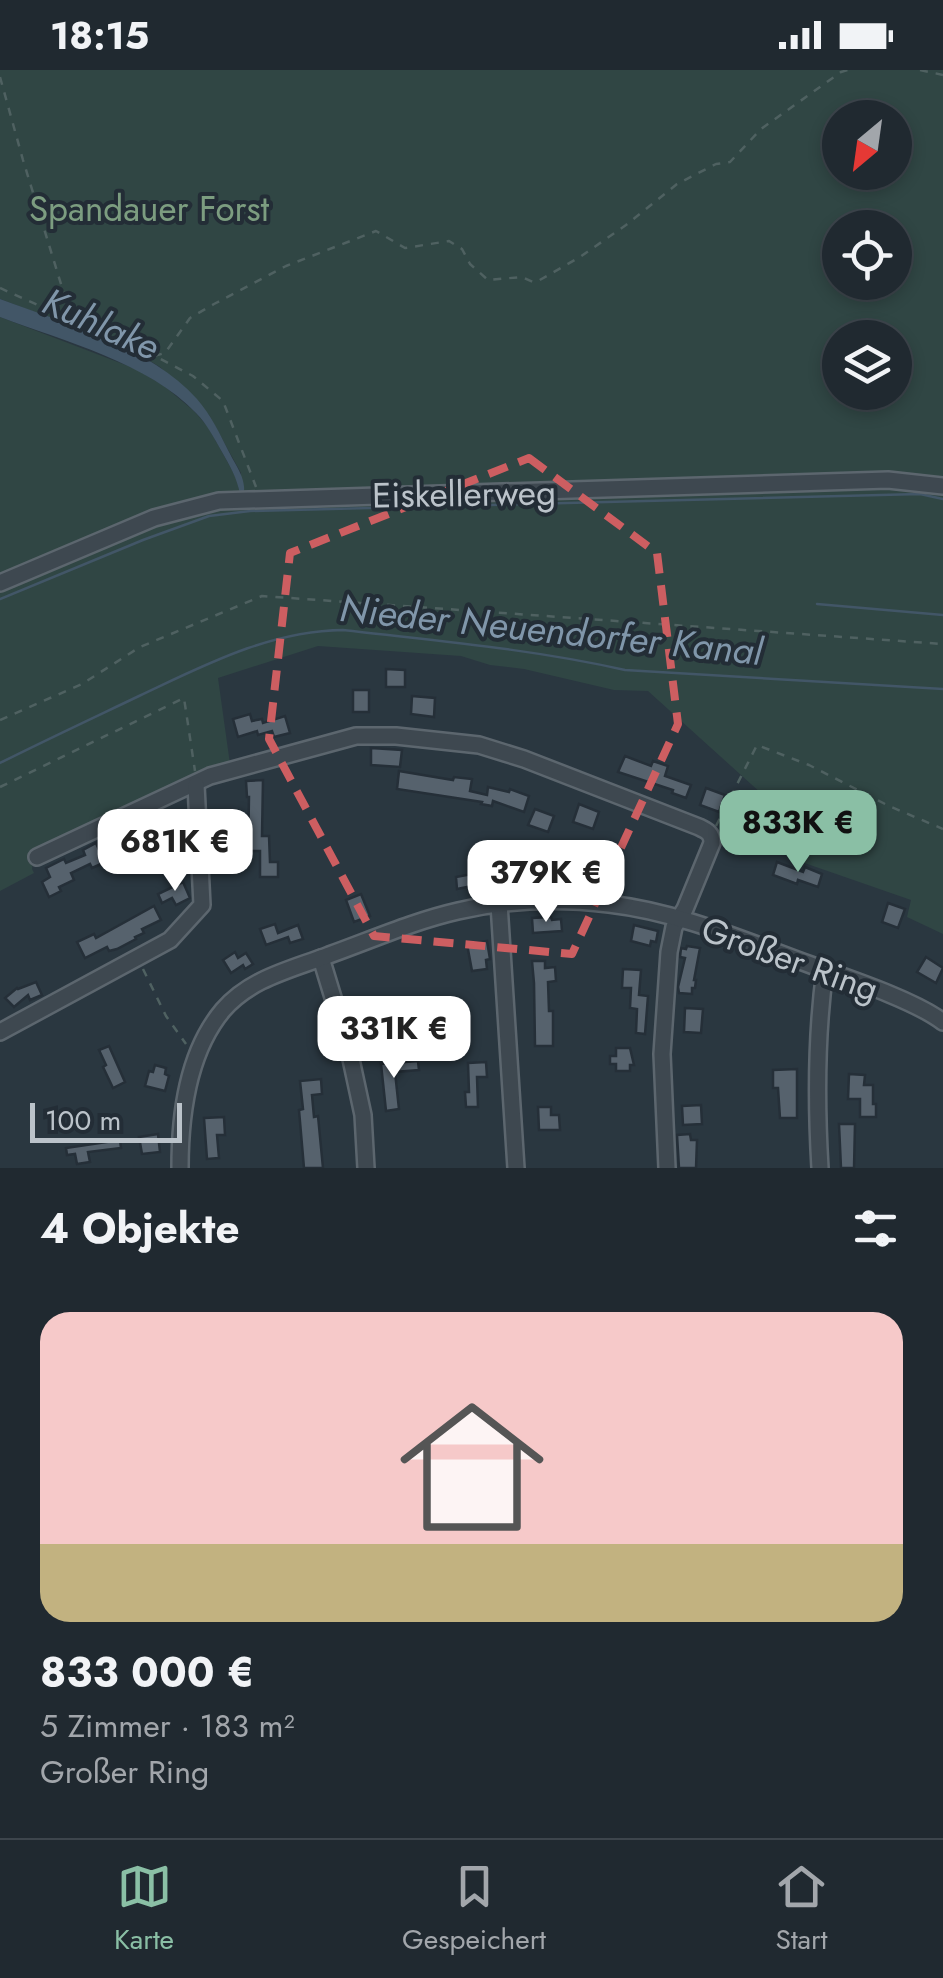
<!DOCTYPE html>
<html lang="de">
<meta charset="utf-8">
<style>
body{margin:0;font-family:Jost,sans-serif;background:#283138;color:#f1f3f6;height:100vh;display:flex;flex-direction:column;font-size:38px;white-space:nowrap}
*{box-sizing:border-box;margin:0}
p{font-size:32px;color:#a2a6ab}
.icon{flex:none;width:55px;height:55px;fill:none;stroke:currentColor;stroke-width:2;stroke-linecap:round;stroke-linejoin:round}
.map{position:relative;height:1098px;overflow:hidden}
.panel{display:flex;flex-direction:column;background:#202930;flex:1}
.panel>*{flex:none}
.needle{width:65px;rotate:209deg}
.tools{position:absolute;left:822px;top:30px;display:grid;gap:20px}
.tools a{display:grid;place-items:center;width:90px;height:90px;border-radius:50%;background:#202930;box-shadow:0 5px 15px #0003,0 0 0 2px #3d454c;font-size:50px}
.scale{position:absolute;left:30px;bottom:25px;width:152px;box-sizing:border-box;padding-left:10px;border:5px solid #bbc3ca;border-top:0;font-size:28px;line-height:35px;white-space:nowrap;color:#bbc3ca;-webkit-text-stroke:8px #232d36;paint-order:stroke}
.price{position:absolute;translate:-50% -85px;padding:0 22px;border-radius:20px;background:#fff;color:#222;font-size:32px;line-height:65px;filter:drop-shadow(0 2px 5px #0008)}
.price::after{content:'';position:absolute;left:50%;top:60px;width:30px;height:22px;margin-left:-15px;background:inherit;clip-path:polygon(0 0,100% 0,50% 100%)}
.price.on{background:#8abfa5;color:#111}
ul{padding:0;list-style:none}
li{display:grid;align-content:center;gap:20px;height:530px;padding:0 40px}
li+li{border-top:2px solid #3d454c}
li span{display:grid;place-items:center;height:310px;border-radius:30px;color:#555}
li>.icon{margin-inline-start:auto}
span .icon{width:180px;height:180px;fill:#fffc;stroke-width:1}
li b{font-size:42px}
h2{display:flex;justify-content:space-between;align-items:center;height:120px;padding:0 40px;font-size:42px}
.status{display:flex;justify-content:space-between;align-items:center;height:70px;padding:0 50px;background:#202930;direction:ltr}
.status svg{height:28px;fill:currentColor}
.dock{display:flex;justify-content:space-around;align-items:center;height:140px;border-top:2px solid #3d454c;background:#202930;font-size:28px;color:#a2a6ab}
.dock a{display:grid;justify-items:center;gap:5px}
.dock .on{color:#8abfa5}
.map>svg:first-child{display:block}
</style>
<div class="status"><b>18:15</b><svg viewBox="0 0 49 12"><path d="M0 12V9h3v3zM5 12V6h3v6zM10 12V3h3v9zM15 12V0h3v12zM26 1h20v11H26zM47 4h2v5h-2z"/></svg></div>
<div class="map">
<svg width="943" height="1098" viewBox="0 0 943 1098">
<rect width="100%" height="100%" fill="#2a3740"/>
<path fill="#304644" fill-rule="evenodd" d="M0,0h943v864l-36,-17 4,-17 -118,-41 11,-27 -156,-141 -34,-1 -90,-21 -34,-4 -29,-9 -143,-10 -100,32 12,86 -196,91 -2,14 2,4 -34,18v-574l136,52 28,17 30,25 14,16 29,52 3,15 1,-21 -32,-58 -49,-48 -18,-11 -67,-29 -75,-28zM840,48h55v54h-55zM840,158h55v54h-55zM840,268h55v54h-55z"/>
<path fill="#425667" d="M0,229c64,24 151,48 197,100 14,16 23,35 32,53 7,14 17,26 15,42h-4c-3,-16 -10,-28 -18,-42 -8,-14 -15,-28 -26,-39 -47,-50 -133,-72 -196,-96z"/>
<g fill="none" stroke-linecap="round" stroke-linejoin="round">
<g stroke="#425667" stroke-width="2.5">
<polyline points="0,529 143,470 209,446 250,441 920,424 943,429"/>
<polyline points="817,534 943,545"/>
<path d="M0,693c46,-23 93,-45 139,-67 66,-31 130,-65 204,-66 95,11 189,19 282,40l318,19"/>
</g>
</g>
<g fill="#56626d" stroke="#252f38" stroke-width="2.5">
<polygon points="386,599 405,600 405,617 386,617"/>
<rect x="353" y="620" width="16" height="22"/>
<polygon points="412,626 435,628 434,647 411,644"/>
<polygon points="250,644 252,651 262,649 263,653 285,646 290,663 274,667 272,661 258,665 257,661 238,667 233,649"/>
<polygon points="371,678 402,680 400,697 371,695"/>
<polygon points="625,686 651,696 653,691 668,696 665,706 691,715 686,728 672,723 673,720 618,702"/>
<polygon points="399,701 453,710 454,707 472,709 470,721 487,725 488,717 509,722 510,719 529,726 524,742 493,731 492,736 481,734 482,732 397,719"/>
<polygon points="263,710 262,766 269,766 270,792 278,792 278,807 260,807 260,781 248,781 249,727 247,727 246,711"/>
<polygon points="706,718 725,725 719,742 700,735"/>
<polygon points="579,734 599,742 593,759 573,752"/>
<polygon points="535,739 554,746 548,762 528,755"/>
<polygon points="170,742 178,760 92,798 90,794 71,803 74,810 59,817 61,821 49,827 42,812 50,807 46,798 64,789 66,793 85,785 83,780 96,773 100,782 119,773 116,766 132,758 136,768 157,759 152,751"/>
<polygon points="482,791 491,791 492,795 503,795 503,800 539,797 540,810 471,814 472,816 457,819 456,807 483,802"/>
<polygon points="777,792 803,802 805,797 822,804 818,817 798,810 797,814 773,805"/>
<polygon points="183,812 190,828 176,835 172,828 162,833 158,824"/>
<polygon points="361,824 370,846 354,852 346,830"/>
<polygon points="888,833 905,839 898,858 882,852"/>
<polygon points="154,836 161,850 142,859 144,863 135,867 136,869 117,879 109,881 107,877 85,888 77,872 94,864 96,868"/>
<polygon points="551,847 552,850 561,849 562,861 533,863 532,848"/>
<polygon points="275,854 278,863 298,855 303,869 290,873 288,867 266,875 260,859"/>
<polygon points="634,855 658,861 656,872 651,871 650,876 631,871"/>
<polygon points="487,871 490,889 486,890 487,899 472,901 467,874"/>
<polygon points="687,876 700,878 694,910 696,910 695,918 692,918 692,924 679,923 678,917 685,888 680,887 681,878 686,879"/>
<polygon points="235,882 238,888 246,883 253,894 245,899 243,895 231,903 223,890"/>
<polygon points="926,887 943,898 936,913 917,902"/>
<polygon points="532,891 545,891 545,898 555,897 556,911 548,912 549,941 553,941 553,976 535,976 534,913"/>
<polygon points="623,899 641,900 639,925 648,926 645,964 636,963 637,939 630,938 631,918 622,918"/>
<polygon points="36,912 42,925 30,930 28,925 14,937 5,928 17,918 18,919"/>
<polygon points="685,938 703,939 701,963 684,962"/>
<polygon points="376,940 385,981 370,983 368,957 359,958 357,943"/>
<polygon points="109,976 125,1012 113,1018 103,997 106,995 99,980"/>
<polygon points="616,978 630,978 634,995 630,995 630,1001 616,1001 616,994 610,994 610,986 616,986"/>
<polygon points="418,991 419,1000 395,1002 399,1039 386,1041 381,994"/>
<polygon points="486,992 487,1007 477,1007 478,1037 466,1037 465,1022 469,1022 468,993"/>
<polygon points="155,995 166,998 165,1004 169,1006 165,1021 145,1016 149,1001 153,1002"/>
<polygon points="797,999 797,1048 780,1048 778,1018 773,1018 773,1000"/>
<polygon points="849,1004 865,1005 864,1015 873,1015 873,1034 876,1034 876,1047 860,1047 860,1029 848,1029"/>
<polygon points="321,1009 322,1024 312,1025 314,1047 318,1046 323,1098 304,1098 299,1040 303,1039 300,1011"/>
<polygon points="701,1035 702,1054 683,1055 682,1036"/>
<polygon points="538,1037 551,1037 551,1045 559,1045 560,1060 539,1060"/>
<polygon points="224,1047 225,1065 217,1065 219,1088 207,1089 204,1048"/>
<polygon points="839,1054 855,1054 854,1098 841,1098"/>
<polygon points="158,1064 160,1082 142,1084 139,1067"/>
<polygon points="690,1064 691,1070 697,1070 696,1098 679,1098 677,1065"/>
<polygon points="120,1070 121,1078 88,1082 90,1092 77,1094 75,1084 67,1085 66,1078"/>
</g>
<g fill="none" stroke-linecap="round" stroke-linejoin="round">
<g stroke="#5c666e" stroke-width="20">
<g id="minor">
<polyline points="0,513 154,448 219,431 888,410 943,416"/>
<path d="M37,787l173,-81 146,-40h40l83,9 45,14 175,68c8,4 13,6 13,16l-27,66 -11,18 -5,25 -7,102 5,114"/>
<polyline points="499,834 516,1098"/>
<polyline points="321,888 349,980 363,1045 366,1098"/>
<polyline points="0,962 170,870 202,835 196,715"/>
<path d="M180,1098c0,-53 7,-115 43,-158 28,-32 67,-40 106,-55 42,-15 85,-34 129,-44 48,-11 101,-13 151,-7 70,8 136,37 202,61 36,13 103,35 132,57"/>
<path d="M820,1098c-4,-67 -4,-132 5,-198"/>
</g>
</g>
<g stroke="#4f6161" stroke-width="2.5" stroke-dasharray="8 8" stroke-linecap="butt">
<polyline points="920,0 943,5"/>
<polyline points="0,7 23,90 72,250"/>
<polyline points="0,218 73,251 136,276 193,306 223,331 256,417"/>
<polyline points="154,286 165,283 190,248 214,234 286,196 376,161 405,178 449,171 462,179 470,194 488,210 522,207 533,212 538,211 580,187 626,155 677,114 716,94 730,92 761,59 841,2 848,0"/>
<polyline points="0,650 82,614 140,577 262,526 943,574"/>
<polyline points="0,717 184,628 195,701"/>
<polyline points="716,756 757,675 809,695 889,736 943,759"/>
<polyline points="143,899 166,946 186,974"/>
</g>
<use href="#minor" stroke="#3e4850" stroke-width="15"/>
</g>
<path fill="none" stroke="#cd5e61" stroke-width="8" stroke-dasharray="20 12" stroke-linejoin="round" d="M529,388l128,95 21,171 -106,230 -198,-18 -105,-197 21,-186z"/>
<g text-anchor="middle" stroke-width="8" stroke-linejoin="round" paint-order="stroke">
<g font-size="35" fill="#7c9d80" stroke="#232d36">
<text x="149" y="151">Spandauer Forst</text>
</g>
<g font-size="35" fill="#bbc3ca" stroke="#232d36">
<text transform="translate(464 424) rotate(-1)" y="12">Eiskellerweg</text>
<text transform="translate(790 889) rotate(20)" y="12">Großer Ring</text>
</g>
<g font-size="38" font-style="italic" fill="#8096aa" stroke="#232d36">
<text transform="translate(101 254) rotate(24)" y="13">Kuhlake</text>
<text transform="translate(551 560) rotate(6)" y="13">Nieder Neuendorfer Kanal</text>
</g>
</g>
</svg>
<div class="tools">
<a><svg class="needle" viewBox="-14 -14 28 28"><path d="M0-13l5 13h-10z" fill="#e53935"/><path d="M0 13l5-13h-10z" fill="#a2a6ab"/></svg></a>
<a><svg class="icon" aria-label="locate" viewBox="0 0 24 24"><circle cx="12" cy="12" r="6"/><path d="M12 2v4M12 18v4M2 12h4M18 12h4"/></svg></a>
<a><svg class="icon" aria-label="layers" viewBox="0 0 24 24"><path d="M12 4l9 5-9 5-9-5zM3 14l9 5 9-5"/></svg></a>
</div>
<div class="scale">100 m</div>
<b class="price on" style="left:798px;top:805px">833K €</b>
<b class="price" style="left:175px;top:824px">681K €</b>
<b class="price" style="left:546px;top:855px">379K €</b>
<b class="price" style="left:394px;top:1011px">331K €</b>
</div>
<section class="panel">
<h2>4 Objekte<svg class="icon" aria-label="filters" viewBox="0 0 24 24"><path d="M4 7h16M4 17h16"/><circle cx="9" cy="7" r="2"/><circle cx="15" cy="17" r="2"/></svg></h2>
<ul>
<li><span style="background:linear-gradient(#f6c9c9 75%,#c2b280 0)"><svg class="icon" aria-label="home" viewBox="0 0 24 24"><path d="M3 11l9-7 9 7M6 9v11h12V9"/></svg></span><div><b>833 000 €</b><p>5 Zimmer · 183 m²</p><p>Großer Ring</p></div></li>
</ul>
</section>
<nav class="dock">
<a class="on"><svg class="icon" aria-label="map" viewBox="0 0 24 24"><path d="M3 6l6-2 6 2 6-2v14l-6 2-6-2-6 2zM9 4v14M15 6v14"/></svg>Karte</a>
<a><svg class="icon" aria-label="saved" viewBox="0 0 24 24"><path d="M7 4h10v16l-5-4-5 4z"/></svg>Gespeichert</a>
<a><svg class="icon" aria-label="home" viewBox="0 0 24 24"><path d="M3 11l9-7 9 7M6 9v11h12V9"/></svg>Start</a>
</nav>
